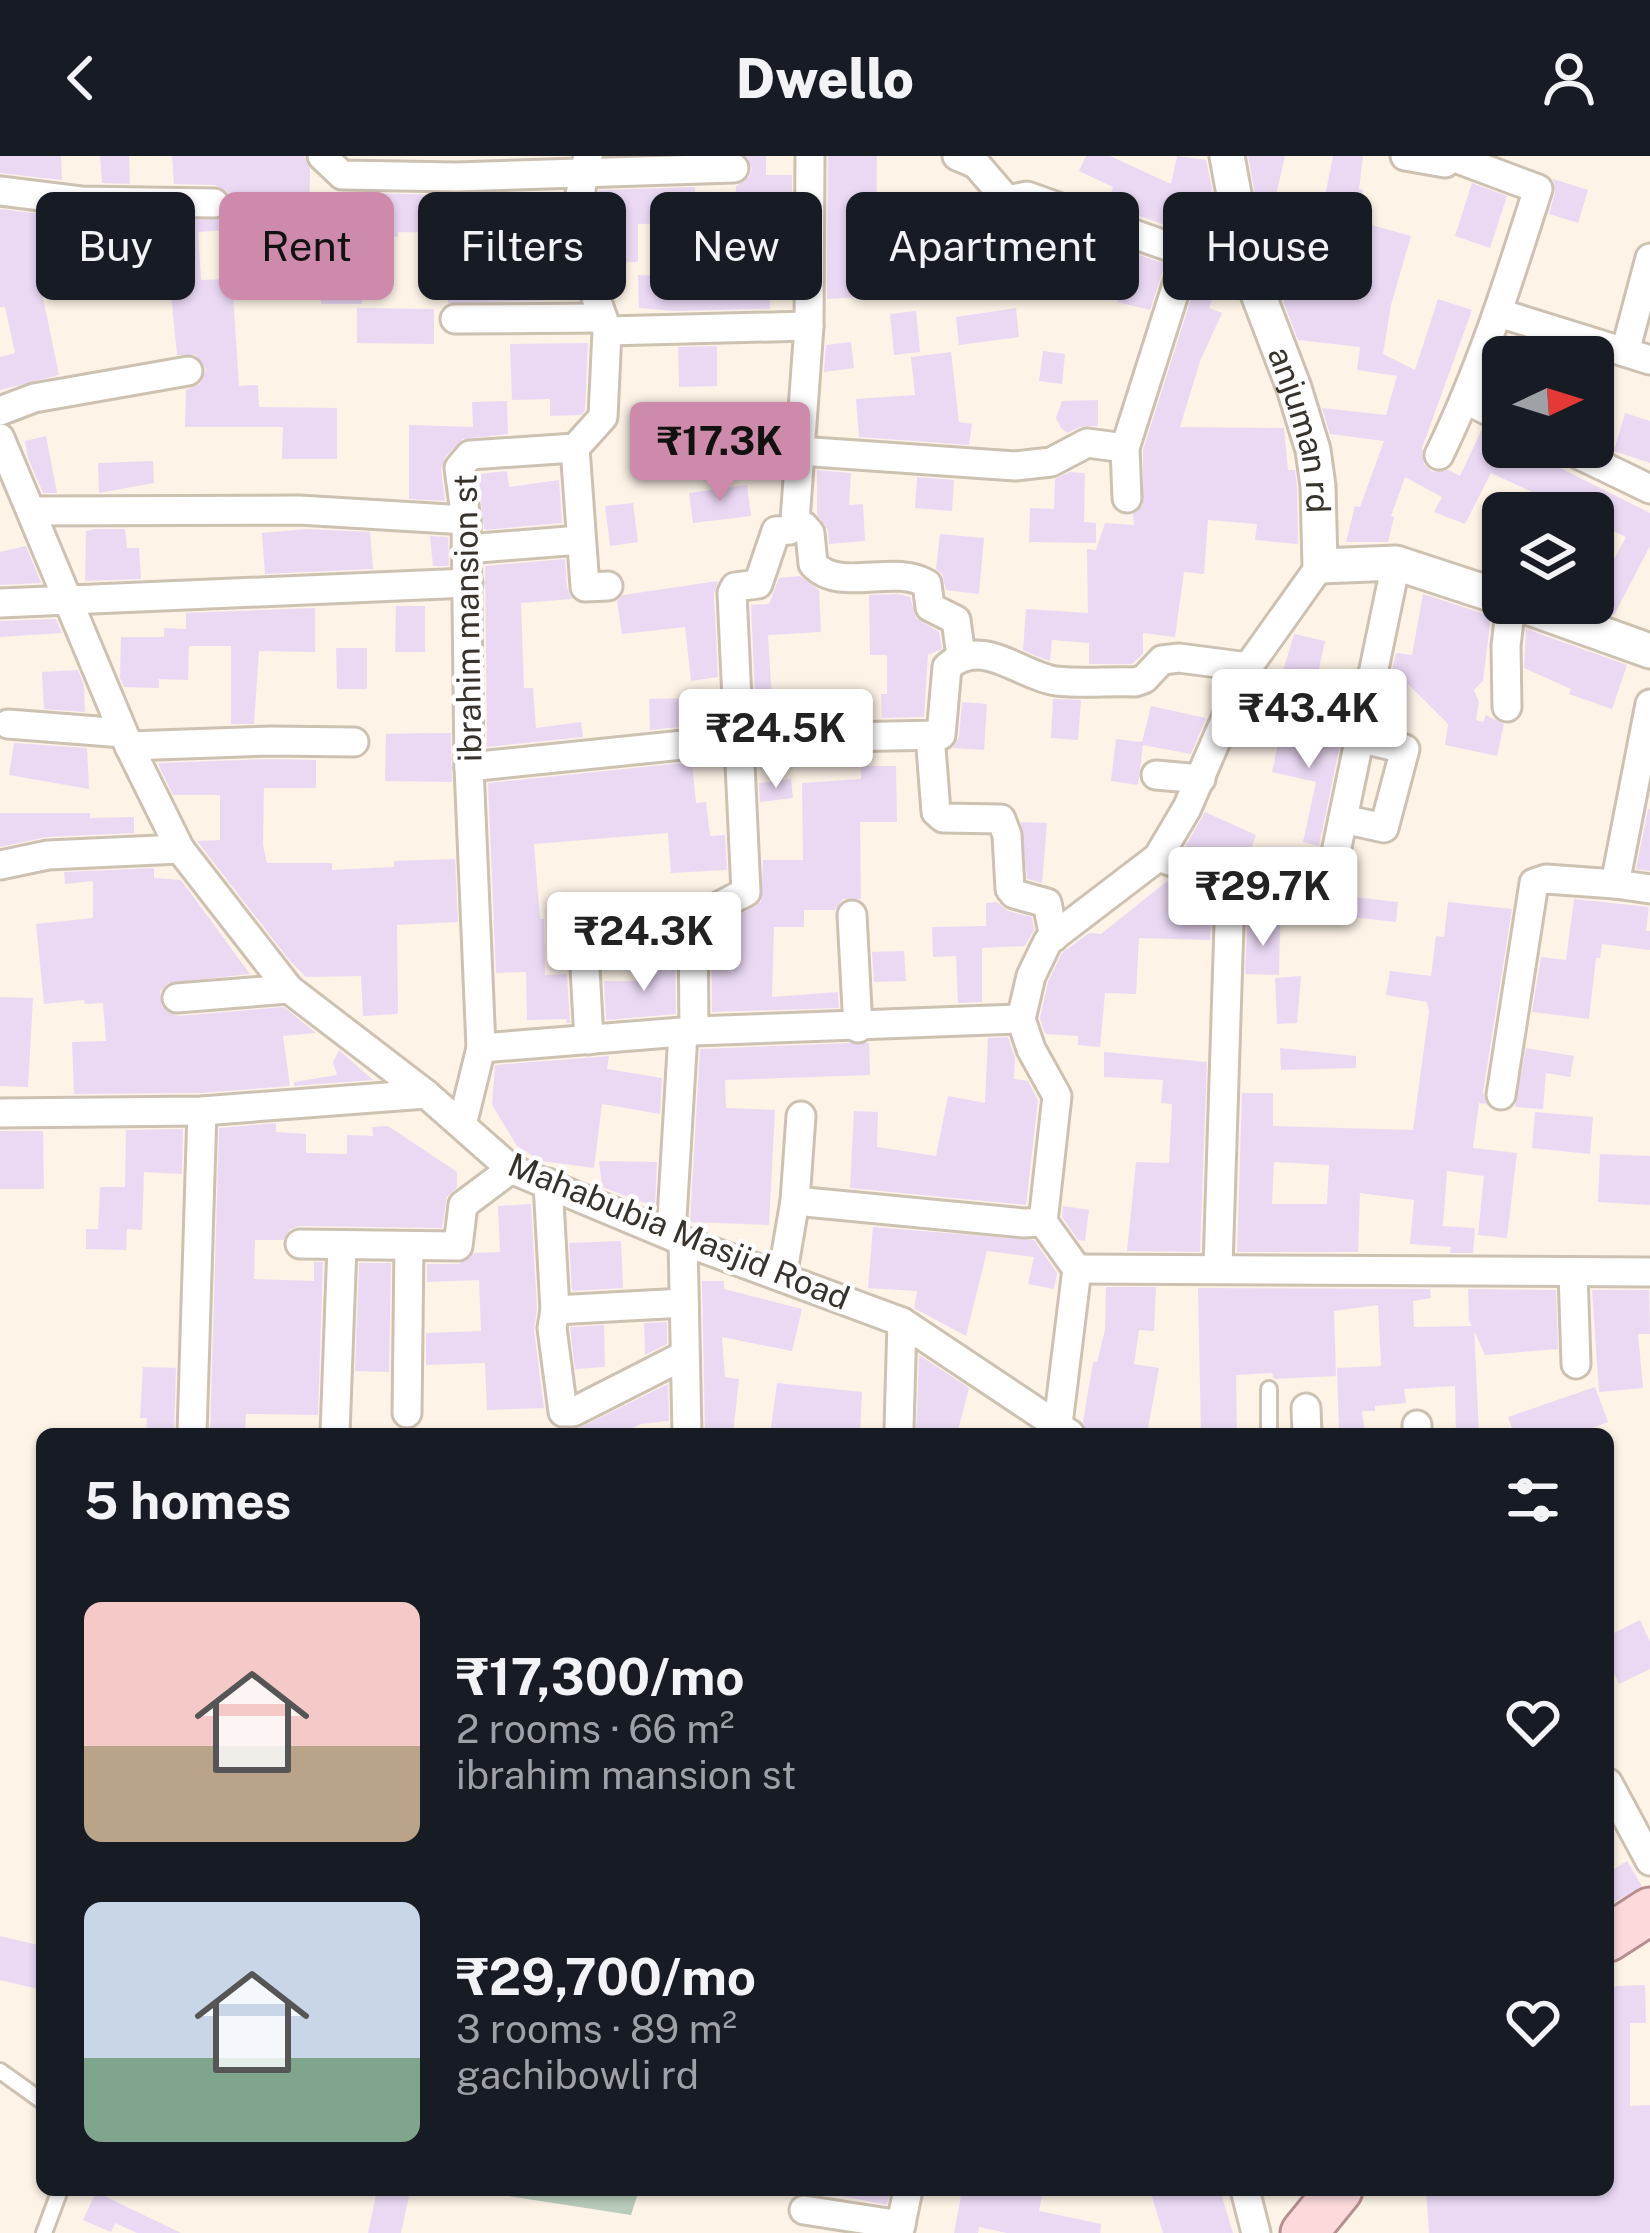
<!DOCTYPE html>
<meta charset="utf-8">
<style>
body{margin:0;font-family:"Public Sans",sans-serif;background:#242831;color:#f1f3f6;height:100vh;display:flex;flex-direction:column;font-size:45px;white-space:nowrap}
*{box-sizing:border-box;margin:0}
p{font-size:39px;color:#9ea1a6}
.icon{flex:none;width:66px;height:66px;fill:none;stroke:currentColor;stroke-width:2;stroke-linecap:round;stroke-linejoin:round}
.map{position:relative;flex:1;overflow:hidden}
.side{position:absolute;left:36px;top:1272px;width:1578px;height:768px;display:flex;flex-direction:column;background:#171b24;border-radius:18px;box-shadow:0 3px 9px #0004}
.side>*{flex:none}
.hud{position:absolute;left:36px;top:36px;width:1578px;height:108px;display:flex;gap:24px}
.needle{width:78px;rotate:86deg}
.fabs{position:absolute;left:1482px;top:180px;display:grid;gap:24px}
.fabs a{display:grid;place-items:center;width:132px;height:132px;border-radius:18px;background:#171b24;box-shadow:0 3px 9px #0004;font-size:60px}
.price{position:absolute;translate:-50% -102px;padding:0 27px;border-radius:12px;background:#fff;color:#222;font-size:39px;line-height:78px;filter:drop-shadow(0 3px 6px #0008)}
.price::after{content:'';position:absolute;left:50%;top:72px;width:36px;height:27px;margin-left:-18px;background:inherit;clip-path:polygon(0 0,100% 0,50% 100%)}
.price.selected{background:#cd8aaa;color:#111}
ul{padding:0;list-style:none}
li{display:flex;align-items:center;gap:36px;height:300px;padding:0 48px}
li span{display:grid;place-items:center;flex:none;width:336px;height:240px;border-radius:18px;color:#555}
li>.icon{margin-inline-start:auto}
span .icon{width:144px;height:144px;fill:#fffc;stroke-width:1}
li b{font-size:51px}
h2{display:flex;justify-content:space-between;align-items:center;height:144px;padding:0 48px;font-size:51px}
.pill{padding:0 42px;border-radius:18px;background:#171b24;box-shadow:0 3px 9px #0004;font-size:42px;line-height:108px}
.pill.selected{background:#cd8aaa;color:#111}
header{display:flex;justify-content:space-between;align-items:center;height:156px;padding:0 48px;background:#171b24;font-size:54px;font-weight:800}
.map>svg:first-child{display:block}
</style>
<header><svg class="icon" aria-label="back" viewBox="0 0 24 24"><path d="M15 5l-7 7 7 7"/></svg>Dwello<svg class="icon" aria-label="person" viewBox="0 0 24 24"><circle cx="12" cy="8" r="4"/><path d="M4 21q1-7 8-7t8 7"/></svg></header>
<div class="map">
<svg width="1650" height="2077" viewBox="0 0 1650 2077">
<rect width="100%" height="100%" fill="#fdf3e7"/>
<polygon fill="#b9ccbb" points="470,2034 639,2034 631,2059"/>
<g fill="#ebd9f4" fill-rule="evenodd">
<polygon points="0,0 61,0 62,24 0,17"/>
<polygon points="100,0 129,0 130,28 102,27"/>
<polygon points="172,0 304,0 310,13 309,76 277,77 277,71 198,76 201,124 232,123 239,230 258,229 259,251 337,252 337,303 282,303 283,271 185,271 186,234 200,228 206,213 195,199 177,199 170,128 41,132 59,219 0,234 0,201 15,197 5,151 0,151 0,53 41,58 42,72 100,69 103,63 224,62 232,48 229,37 215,29 174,28"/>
<polygon points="747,0 766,0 766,19 792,19 792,58 735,57 736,30 749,21 752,13"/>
<polygon points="828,0 877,0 876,96 882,95 884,140 827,143"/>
<polygon points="1086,0 1110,0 1171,28 1177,0 1206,4 1212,32 1200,81 1107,49 1113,31 1079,15"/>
<polygon points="1248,0 1285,0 1274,48 1256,44"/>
<polygon points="1333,0 1363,0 1359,33 1363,34 1357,65 1411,80 1391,149 1383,198 1415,214 1438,143 1472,154 1422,292 1424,308 1432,316 1449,314 1460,320 1482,273 1503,284 1503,291 1518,291 1650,357 1650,390 1614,459 1593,448 1593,406 1608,414 1626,381 1593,365 1593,357 1577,357 1491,317 1465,368 1434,356 1442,341 1405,321 1391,360 1394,361 1388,386 1346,386 1355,350 1360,351 1384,285 1330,278 1322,252 1386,259 1397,220 1357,214 1360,191 1298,184 1284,147 1286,126 1276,125 1268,105 1275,54 1321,60"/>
<polygon points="1553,23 1588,34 1578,67 1549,58 1555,37"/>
<polygon points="1472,27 1507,40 1490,92 1455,80"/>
<polygon points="695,31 696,67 638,68 638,106 604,107 593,63 599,34"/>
<polygon points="562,36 558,55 489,57 489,38"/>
<polygon points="357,37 449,39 449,77 398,76 398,81 356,76"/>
<polygon points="1063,78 1086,80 1165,108 1150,154 1117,146 1120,135 1058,129"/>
<polygon points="448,86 460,86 476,94 550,91 550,144 448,147"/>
<rect x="321" y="114" width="41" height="34"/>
<polygon points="1020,115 1057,124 1052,144 1015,134"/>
<polygon points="769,116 770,153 673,155 639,152 638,119 731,123 731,117"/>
<polygon points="1199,118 1220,122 1209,152 1222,157 1200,205 1180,271 1284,272 1288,314 1295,314 1297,332 1298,388 1255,384 1257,368 1208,364 1204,418 1184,416 1175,481 1143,477 1143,498 1132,508 1089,508 1089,487 1052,484 1050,505 1036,500 1023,494 1026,453 1088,457 1087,393 1096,394 1105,367 1134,369 1133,358 1143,349 1143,294"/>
<polygon points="357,152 434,153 434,188 357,187"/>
<polygon points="1016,152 1019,181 959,189 956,161"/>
<polygon points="916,155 920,196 894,199 890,158"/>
<polygon points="851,186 854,212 824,216 826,189"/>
<polygon points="588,187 585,254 581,259 550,260 550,243 512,244 510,188"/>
<polygon points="717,190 717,230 679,231 678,191"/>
<polygon points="1043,195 1065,198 1062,228 1039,225"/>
<polygon points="951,196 959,266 972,268 969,289 859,281 856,243 915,239 911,201"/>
<polygon points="1098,244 1098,270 1080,271 1067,277 1061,272 1056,262 1062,245"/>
<polygon points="507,245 508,278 463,283 445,301 441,313 445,345 409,343 409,269 473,271 472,246"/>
<polygon points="1625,257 1650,265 1650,307 1614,295"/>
<polygon points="46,280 57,337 43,337 28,302 25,285"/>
<polygon points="153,305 154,327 99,337 98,307"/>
<polygon points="817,314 851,317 849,349 863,348 865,385 829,388 828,374 817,358"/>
<polygon points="507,315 509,331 559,324 562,367 484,374 478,318"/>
<polygon points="1070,316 1085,317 1084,366 1096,367 1096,387 1029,386 1030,352 1054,353 1055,323"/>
<polygon points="917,321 954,324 952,355 915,352"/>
<polygon points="747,329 751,360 693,367 689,337"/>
<polygon points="633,347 638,386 610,390 605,350"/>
<polygon points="96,373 125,373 127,392 139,392 141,423 85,425 86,375"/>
<polygon points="307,373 370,376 373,413 265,418 262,377"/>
<polygon points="940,378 984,382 979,438 946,434 942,418 936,413"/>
<polygon points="430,380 448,381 449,410 433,410"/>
<polygon points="26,390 41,427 0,429 0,396"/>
<polygon points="565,403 567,432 572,443 521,447 524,532 533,532 536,572 581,566 583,581 487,591 485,410"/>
<polygon points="800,420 819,434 821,476 768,479 772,546 823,543 824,563 756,565 751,449 769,448 779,422"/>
<polygon points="718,425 714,438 718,521 691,525 685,471 622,478 617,445 623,439"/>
<polygon points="898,438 910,441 916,462 939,476 942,493 928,499 924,561 882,562 881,538 887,538 887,499 870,499 869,439"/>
<polygon points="1423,438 1491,460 1483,525 1474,534 1479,546 1476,564 1483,566 1486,559 1504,568 1497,600 1445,589 1448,568 1408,528 1402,574 1381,569 1396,497 1412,499"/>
<polygon points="396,450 425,450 425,496 395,496"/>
<polygon points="315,452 315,496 259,495 254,568 231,568 231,490 189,490 188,524 159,523 159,532 124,531 120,522 121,481 164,481 164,472 186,473 186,457"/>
<polygon points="56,463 62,477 0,481 0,465"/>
<polygon points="1526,473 1627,509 1612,553 1569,538 1571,533 1524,512"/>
<polygon points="1294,478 1325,485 1315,531 1281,522"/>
<polygon points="336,492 367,492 367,533 337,533"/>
<polygon points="78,514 84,529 85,556 44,553 42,516"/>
<polygon points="689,542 691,570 650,574 649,543"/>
<polygon points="1053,543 1081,544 1078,584 1051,582"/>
<polygon points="962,546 987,548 984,594 953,592 959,581"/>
<polygon points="1151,550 1206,562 1191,598 1143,589 1138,629 1111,625 1116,583 1142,586"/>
<polygon points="1282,570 1341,584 1319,690 1303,686 1316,626 1272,616"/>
<polygon points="429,577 451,577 452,626 385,625 386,578"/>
<polygon points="14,587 87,592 89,633 9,619"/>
<polygon points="271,603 316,604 316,632 264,632 263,689 267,707 332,707 332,714 394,711 394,705 455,703 458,766 397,769 398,858 363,860 361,820 306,821 290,805 197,685 220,684 220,639 173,639 159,610 159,607"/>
<polygon points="692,606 696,647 706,646 710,680 725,679 727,714 671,717 668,677 534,688 540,763 544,763 545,819 567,818 570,867 566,867 567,863 527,864 526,816 496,817 488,627"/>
<polygon points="861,610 896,610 897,666 860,666 861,743 843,743 835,754 804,754 804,771 774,771 772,841 838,836 839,852 712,856 711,775 726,772 726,767 761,746 763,704 803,704 802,627 861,623"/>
<polygon points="791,623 793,642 760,646 759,627"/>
<polygon points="1648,653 1650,653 1650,715 1636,713"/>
<polygon points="1205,656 1256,679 1246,708 1240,711 1185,691"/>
<polygon points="0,657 90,657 90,662 134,661 134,677 47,681 0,691"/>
<polygon points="1021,666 1047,667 1042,727 1027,723"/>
<polygon points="154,712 154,722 181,724 250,818 168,827 160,835 162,851 178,860 284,851 316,877 283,880 290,930 201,937 74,938 72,886 106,885 103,847 85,848 84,844 44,848 36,768 93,762 93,725 65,728 64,716"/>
<polygon points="1166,726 1212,739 1210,784 1139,782 1136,838 1105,837 1100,891 1078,889 1078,880 1045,878 1040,862 1048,826 1062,797 1089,777 1101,778"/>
<polygon points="1287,733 1309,744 1307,765 1283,762"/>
<polygon points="1346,740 1398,746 1396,766 1343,760"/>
<polygon points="1574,743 1649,751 1646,775 1650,775 1650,794 1602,788 1600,802 1596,802 1589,863 1532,856 1541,801 1566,804"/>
<polygon points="997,746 1008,755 1032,761 1034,774 1025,790 982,792 982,846 958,847 956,800 933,801 932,771 986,770 986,747"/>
<path d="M1448,746l64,7 -29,183 3,12 -7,-1 -6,45 44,5 -10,85 -29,-3 6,-59 -37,-5 -4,55 32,2 -2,25h-23l1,-6 -41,-3 4,-44 -54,-7 -2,59h-121l5,-159h31v33l140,4 16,-119 -2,-9 -41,-7 4,-24 41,5 5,-40 8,1zM1274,1006l55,3 -2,39h-55z"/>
<polygon points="1247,768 1280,768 1279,819 1245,818"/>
<polygon points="904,795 906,825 874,826 872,796"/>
<polygon points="650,802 675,802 676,858 606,864 604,825 650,825"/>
<polygon points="1301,820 1297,867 1277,868 1275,822"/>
<polygon points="0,841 33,842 28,931 0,930"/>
<polygon points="1008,881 1015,902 1014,923 1028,925 1038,944 1026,1049 850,1032 854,955 878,956 877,991 936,1000 948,940 985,947 988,882"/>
<polygon points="849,887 869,887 870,919 725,924 726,952 775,954 769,1069 690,1066 700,893"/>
<polygon points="1280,892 1356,900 1356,912 1281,914"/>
<polygon points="1526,892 1574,900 1570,921 1546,917 1543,953 1515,951"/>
<polygon points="339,894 373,924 294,930 294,926 337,919 333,906"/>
<polygon points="1104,896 1207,906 1200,1096 1127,1095 1136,1006 1169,1007 1172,948 1161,947 1163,924 1104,921"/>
<polygon points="609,900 607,913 662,922 660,958 602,948 594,1012 541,1005 517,990 492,949 495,909"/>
<polygon points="1535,956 1593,961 1590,998 1532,992"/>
<polygon points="276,967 276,976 306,978 306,997 347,998 347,979 373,980 372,971 388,970 457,1016 457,1031 447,1041 442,1072 300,1070 290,1073 283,1084 255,1084 254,1123 314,1125 314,1106 323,1106 318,1259 246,1258 245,1278 210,1278 219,972"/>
<polygon points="183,973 182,1018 144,1016 142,1074 127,1073 126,1094 86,1093 86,1073 98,1073 100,1031 125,1031 126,974"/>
<polygon points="0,975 43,975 44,1033 0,1033"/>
<polygon points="1600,998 1650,1000 1650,1049 1598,1046"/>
<polygon points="599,1005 657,1006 655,1051 602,1031"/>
<polygon points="531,1048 537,1153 534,1174 544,1252 487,1254 485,1207 426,1209 426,1177 481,1175 479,1124 427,1126 427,1108 459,1108 474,1097 500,1096 498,1050"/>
<polygon points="1063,1050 1089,1054 1085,1085 1078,1084 1062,1061"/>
<polygon points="873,1071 1034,1084 1057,1117 1054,1133 1028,1128 1034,1101 987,1095 966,1180 914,1152 917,1135 868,1132"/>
<polygon points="621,1085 623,1132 572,1135 569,1087"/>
<polygon points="359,1107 391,1107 389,1216 355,1215"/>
<polygon points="702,1125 724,1125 724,1133 802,1153 792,1195 722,1181 725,1221 739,1223 733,1278 705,1278"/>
<polygon points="1106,1131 1156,1131 1154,1175 1139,1174 1134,1208 1159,1212 1147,1278 1088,1278 1083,1266 1093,1206 1097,1206 1105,1174"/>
<polygon points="1198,1132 1430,1133 1431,1142 1413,1145 1414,1171 1474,1170 1479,1278 1456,1278 1455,1230 1404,1233 1406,1247 1375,1250 1375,1255 1362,1255 1365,1278 1339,1278 1337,1212 1381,1210 1378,1149 1334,1155 1336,1220 1274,1223 1272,1217 1236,1219 1237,1278 1201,1278"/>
<polygon points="1468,1133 1556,1134 1558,1193 1485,1199 1469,1164"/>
<polygon points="1592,1134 1649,1134 1650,1178 1638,1178 1643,1232 1599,1236"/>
<polygon points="667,1166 667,1188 645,1199 644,1167"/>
<polygon points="604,1169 605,1211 575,1213 570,1171"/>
<polygon points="919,1199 969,1232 957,1278 916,1278"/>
<polygon points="143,1211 176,1212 174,1278 146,1278 147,1262 140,1262"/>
<polygon points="777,1227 862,1236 860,1278 770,1278"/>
<polygon points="668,1228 669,1265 641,1268 619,1278 577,1278 575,1274"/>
<polygon points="1595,1231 1608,1266 1576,1278 1514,1278 1508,1261"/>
<polygon points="1640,1464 1650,1486 1650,1513 1619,1528 1608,1504 1608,1480"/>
<polygon points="1627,1705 1642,1730 1608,1750 1608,1717"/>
<polygon points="0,1780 42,1790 42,1834 0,1824"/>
<polygon points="1645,1829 1646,1867 1630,1867 1630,1950 1650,1949 1650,2077 1429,2077 1426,2034 1608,2034 1608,1835 1617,1830"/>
<polygon points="377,2034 409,2040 401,2077 368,2077"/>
<polygon points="811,2034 890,2034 887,2049"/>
<polygon points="962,2034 1043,2034 1039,2055 1101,2068 1100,2077 1007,2077 979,2071 978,2077 954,2077"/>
<polygon points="1150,2034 1220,2034 1233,2077 1163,2077"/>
<polygon points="96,2036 123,2049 181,2077 137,2077 115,2067 111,2076 83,2064"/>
</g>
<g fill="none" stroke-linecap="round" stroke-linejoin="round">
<g stroke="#cdc1b2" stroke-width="20">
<g id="service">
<polyline points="1269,1233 1269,1278"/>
<polyline points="0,1915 42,1945"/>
<polyline points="44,2077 60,2034"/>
</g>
</g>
<g stroke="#cdc1b2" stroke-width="33">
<g id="minor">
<polyline points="322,0 342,19 456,21 734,12"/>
<polyline points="957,0 976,8 1007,44"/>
<path d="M1405,0l40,7 5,-7 88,33c-29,91 -57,180 -99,266"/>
<polyline points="0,35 81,45 214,47"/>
<polyline points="475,76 573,72"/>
<polyline points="1002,122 1000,64 1007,44 1027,40 1187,97 1247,109"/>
<polyline points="1499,157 1650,204"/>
<polyline points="455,163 603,162"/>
<polyline points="607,175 809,170"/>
<polyline points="1625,196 1650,102"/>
<polyline points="1466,244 1503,262"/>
<polyline points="0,255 34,242 188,215"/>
<polyline points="0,282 129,590 180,693 289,833 426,938 511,1013 683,1085 902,1166 1070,1278"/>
<polyline points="1563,291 1650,333"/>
<polyline points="575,292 585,431 608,430"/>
<polyline points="799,295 1015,310 1051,306 1087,287 1125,292"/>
<polyline points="1127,342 1125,292 1187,97"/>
<polyline points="33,355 299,354 466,364"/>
<path d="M794,370h10l6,7 3,31c27,30 81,-1 114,20l3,23 26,13 5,36"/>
<polyline points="466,393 580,384"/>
<polyline points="0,447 468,427"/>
<polyline points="1507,551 1506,490 1511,447"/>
<polyline points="8,568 123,577"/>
<polyline points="930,579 936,656 943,662 1001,663 1007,679 1010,733 1014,738 1047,747 1054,781"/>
<polyline points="129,590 271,585 354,586"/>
<path d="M469,611l272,-28 200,-4 6,-68c35,-32 73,9 109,14 26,3 53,0 79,1l9,-3 18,-19 17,-2 69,9"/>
<polyline points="1156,619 1201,623"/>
<polyline points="1343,663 1384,672 1405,593 1359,582"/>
<polyline points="1158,701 1227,725 1230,737 1218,1111"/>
<polyline points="0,709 48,699 180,693"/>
<polyline points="1615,728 1650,733"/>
<path d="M1230,737c28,-16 61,-37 89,-8l7,1 4,-5 66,-318"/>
<polyline points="852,759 858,872"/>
<polyline points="583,776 589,884"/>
<polyline points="177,842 289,833"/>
<polyline points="694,875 693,764 746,736 732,437 735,431 758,428 776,375 790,374 795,365 809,170 810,0"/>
<polyline points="481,892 694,875 1021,863"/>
<polyline points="1501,939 1534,727 1546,723 1615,728 1650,548"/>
<polyline points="0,957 202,955 426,938"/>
<polyline points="462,969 481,892 469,611 466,364 459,312 470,299 575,292 603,261 607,175 573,72 588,0"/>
<polyline points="548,1027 555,1154 552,1172 563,1256 573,1256 685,1199"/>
<polyline points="795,1045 1024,1067 1043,1066"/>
<polyline points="671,1079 683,877"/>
<polyline points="683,1085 687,1278"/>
<polyline points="300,1088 458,1090 463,1049 511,1013"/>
<polyline points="1077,1113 1650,1116"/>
<polyline points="1573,1116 1576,1208"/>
<polyline points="782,1121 795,1045 801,960"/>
<polyline points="555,1154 684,1147"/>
<polyline points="1306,1252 1307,1278"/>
<polyline points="407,1257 409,1090"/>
<polyline points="1058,1268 1077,1113 1043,1066 1057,940 1031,893 1021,863 1031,820 1048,785 1158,701 1187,652 1248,511 1320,410"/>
<polyline points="1417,1269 1417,1278"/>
<polyline points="899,1272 902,1166"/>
<polyline points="192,1278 202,955"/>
<polyline points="335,1278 342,1089"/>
<polyline points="1608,1627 1650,1705"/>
<polyline points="1245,2034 1256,2077"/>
<polyline points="804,2054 901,2069"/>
<polyline points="899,2077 908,2034"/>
</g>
</g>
<g stroke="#cdc1b2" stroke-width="39">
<g id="tertiary">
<path id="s1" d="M1227,0l20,109 47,123 19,62 5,36 2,80 76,-3 107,35"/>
<polyline points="1516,447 1650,495"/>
</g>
</g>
<g stroke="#b68e8f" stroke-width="51">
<g id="primary">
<polyline points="1608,1782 1650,1755"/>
<polyline points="1304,2077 1339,2034"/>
</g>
</g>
<use href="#service" stroke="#fff" stroke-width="14"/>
<use href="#minor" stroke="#fff" stroke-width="27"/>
<use href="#tertiary" stroke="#fff" stroke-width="33"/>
<use href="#primary" stroke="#fdd9dc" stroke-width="45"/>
</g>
<g text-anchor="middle" stroke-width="9" stroke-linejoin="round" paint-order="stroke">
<g font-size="33" fill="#37322c" stroke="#fff">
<text dy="12" stroke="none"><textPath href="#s1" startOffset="285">anjuman rd</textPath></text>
<text transform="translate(467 462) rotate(-91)" y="12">ibrahim mansion st</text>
<text transform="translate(679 1075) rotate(22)" y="12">Mahabubia Masjid Road</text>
</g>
</g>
</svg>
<div class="fabs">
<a><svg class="needle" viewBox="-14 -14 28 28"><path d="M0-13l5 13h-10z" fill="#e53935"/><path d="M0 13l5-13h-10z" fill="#9ea1a6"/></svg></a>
<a><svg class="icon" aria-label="layers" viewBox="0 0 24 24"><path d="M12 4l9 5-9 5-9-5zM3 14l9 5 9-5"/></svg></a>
</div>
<b class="price selected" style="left:720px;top:348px">₹17.3K</b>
<b class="price" style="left:1309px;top:615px">₹43.4K</b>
<b class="price" style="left:776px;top:635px">₹24.5K</b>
<b class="price" style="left:1263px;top:793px">₹29.7K</b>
<b class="price" style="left:644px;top:838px">₹24.3K</b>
<div class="hud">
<a class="pill">Buy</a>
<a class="pill selected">Rent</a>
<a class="pill">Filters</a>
<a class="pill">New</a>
<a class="pill">Apartment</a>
<a class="pill">House</a>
</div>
<section class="side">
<h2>5 homes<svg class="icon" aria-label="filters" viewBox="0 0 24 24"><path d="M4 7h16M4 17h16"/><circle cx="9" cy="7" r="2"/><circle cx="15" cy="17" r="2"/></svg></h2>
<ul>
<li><span style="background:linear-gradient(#f6c9c9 60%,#b9a48a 0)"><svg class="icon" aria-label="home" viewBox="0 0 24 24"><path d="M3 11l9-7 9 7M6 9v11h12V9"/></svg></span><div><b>₹17,300/mo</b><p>2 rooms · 66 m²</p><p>ibrahim mansion st</p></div><svg class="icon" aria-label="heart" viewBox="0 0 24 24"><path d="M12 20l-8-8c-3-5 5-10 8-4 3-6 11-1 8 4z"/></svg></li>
<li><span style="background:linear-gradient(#c9d6e8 65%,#7fa58c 0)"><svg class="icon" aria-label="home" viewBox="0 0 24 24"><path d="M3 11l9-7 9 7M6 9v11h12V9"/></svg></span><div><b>₹29,700/mo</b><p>3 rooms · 89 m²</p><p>gachibowli rd</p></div><svg class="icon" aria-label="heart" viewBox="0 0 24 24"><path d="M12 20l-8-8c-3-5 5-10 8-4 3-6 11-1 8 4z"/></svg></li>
</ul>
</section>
</div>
